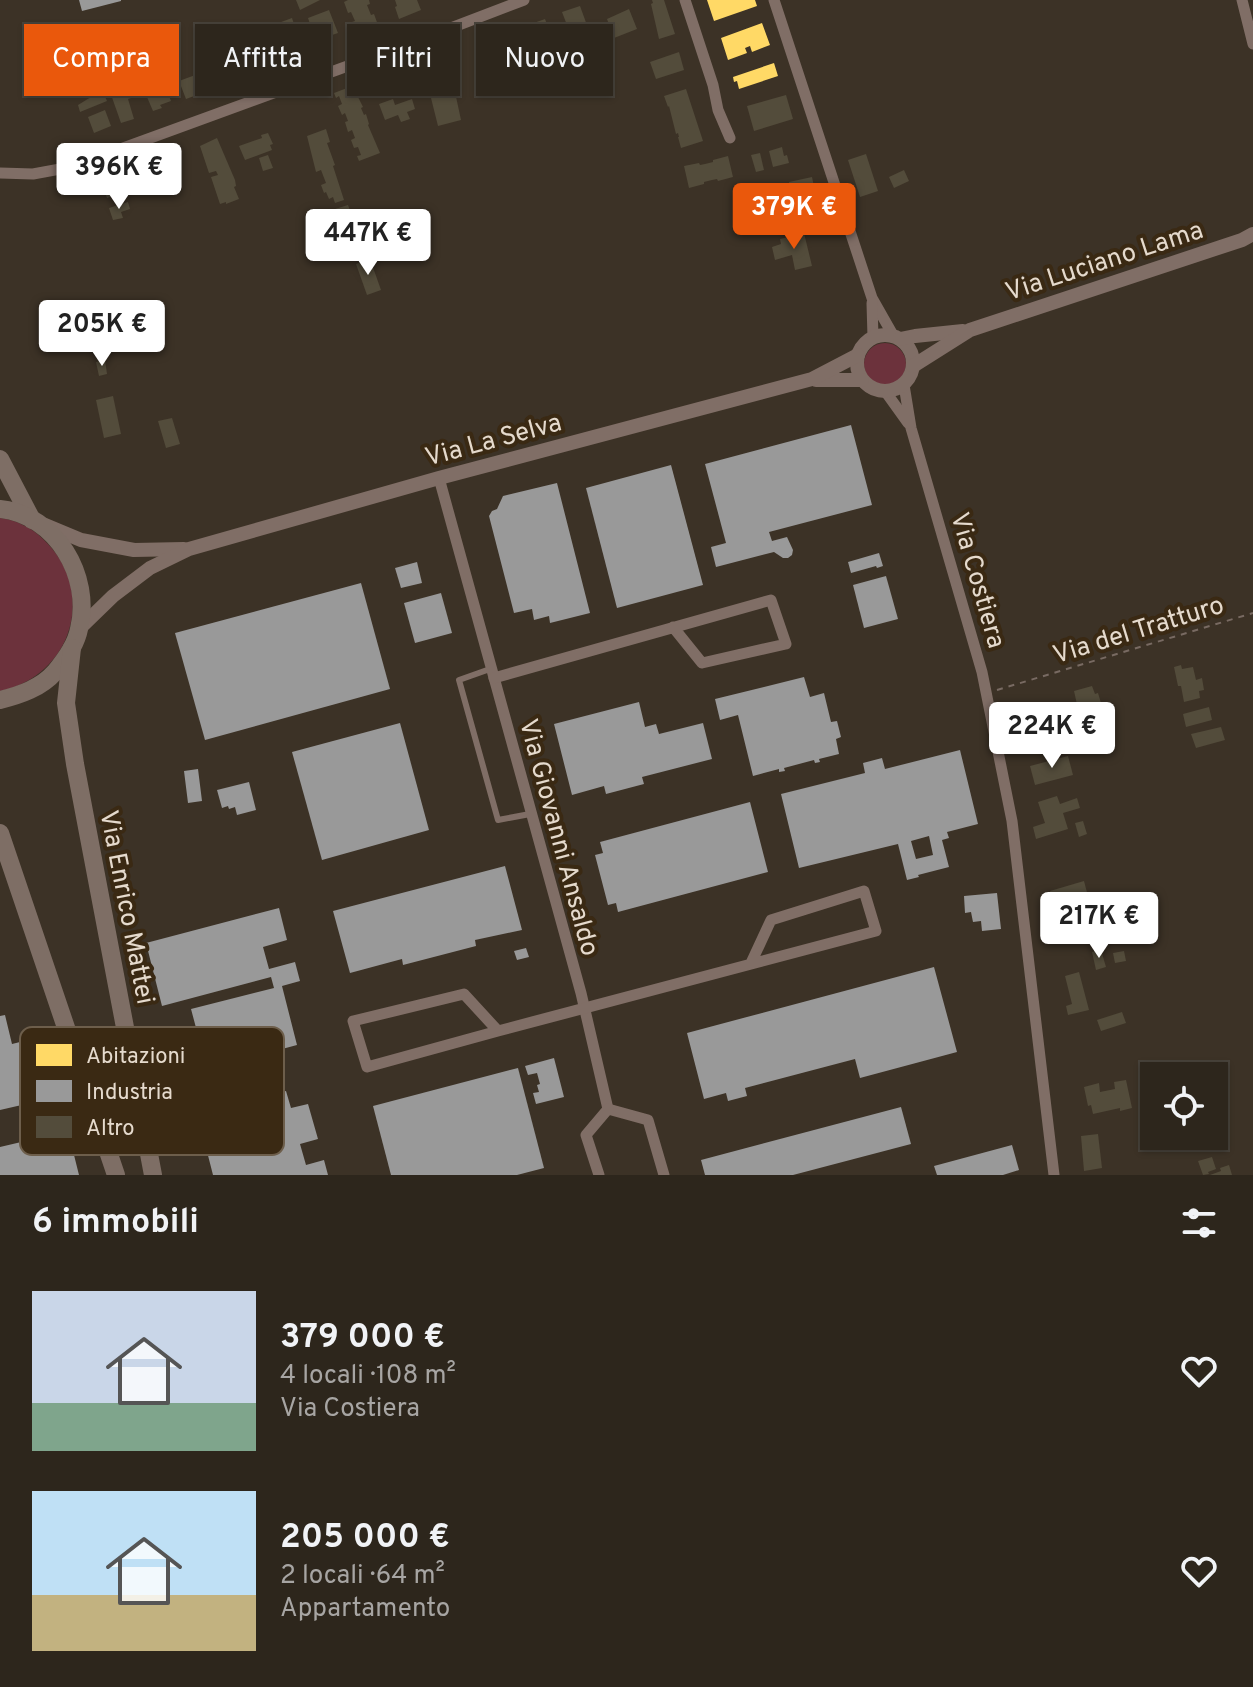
<!DOCTYPE html>
<html lang="it">
<meta charset="utf-8">
<style>
body{margin:0;font-family:Overpass,sans-serif;background:#352e25;color:#f1f3f6;height:100vh;display:flex;flex-direction:column;font-size:30px;white-space:nowrap}
*{box-sizing:border-box;margin:0}
p{font-size:26px;color:#a7a5a3}
.icon{flex:none;width:44px;height:44px;fill:none;stroke:currentColor;stroke-width:2;stroke-linecap:round;stroke-linejoin:round}
.map{position:relative;height:1175px;overflow:hidden}
.side{display:flex;flex-direction:column;background:#2d261c;flex:1}
.side>*{flex:none}
.banner{position:absolute;left:24px;top:24px;width:800px;height:72px;display:flex;gap:16px}
.controls{position:absolute;left:1140px;top:1062px;display:grid;gap:16px}
.controls a{display:grid;place-items:center;width:88px;height:88px;border-radius:0px;background:#2d261c;box-shadow:0 2px 6px #0004,0 0 0 2px #48433b;font-size:40px}
.price{position:absolute;translate:-50% -68px;padding:0 18px;border-radius:8px;background:#fff;color:#222;font-size:26px;line-height:52px;filter:drop-shadow(0 2px 4px #0008)}
.price::after{content:'';position:absolute;left:50%;top:48px;width:24px;height:18px;margin-left:-12px;background:inherit;clip-path:polygon(0 0,100% 0,50% 100%)}
.price.selected{background:#ea580c;color:#fff}
ul{padding:0;list-style:none}
li{display:flex;align-items:center;gap:24px;height:200px;padding:0 32px}
li span{display:grid;place-items:center;flex:none;width:224px;height:160px;border-radius:0px;color:#555}
li>.icon{margin-inline-start:auto}
span .icon{width:96px;height:96px;fill:#fffc;stroke-width:1}
li b{font-size:34px}
h2{display:flex;justify-content:space-between;align-items:center;height:96px;padding:0 32px;font-size:34px}
.chip{padding:0 28px;border-radius:0px;background:#2d261c;box-shadow:0 2px 6px #0004,0 0 0 2px #48433b;font-size:28px;line-height:72px}
.chip.selected{background:#ea580c;color:#fff}
.map>svg:first-child{display:block}
</style>
<div class="map">
<svg width="1253" height="1175" viewBox="0 0 1253 1175">
<rect width="100%" height="100%" fill="#3c3226"/>
<g fill="#6c323c">
<circle cx="885" cy="364" r="21"/>
<path d="M0,518c16,2 32,10 43,21 55,51 30,137 -43,152z"/>
</g>
<g fill="#ffd966">
<polygon points="707,0 755,0 757,6 714,21"/>
<polygon points="762,23 770,45 752,52 750,46 745,48 747,53 728,60 721,38"/>
<polygon points="774,63 778,76 739,89 737,81 734,82 733,77"/>
</g>
<g fill="#999" fill-rule="evenodd">
<polygon points="79,0 121,0 121,1 82,11"/>
<polygon points="851,425 872,505 769,532 772,541 787,537 793,550 792,555 788,558 783,558 774,552 716,567 711,547 726,543 705,464"/>
<polygon points="671,465 703,585 617,608 586,488"/>
<polygon points="557,483 590,613 550,623 549,616 534,620 532,609 514,613 489,516 492,511 497,509 503,496"/>
<polygon points="879,553 883,566 877,568 876,566 851,573 848,562"/>
<polygon points="417,562 422,583 401,588 395,568"/>
<polygon points="886,576 898,619 864,628 853,585"/>
<polygon points="361,583 390,689 205,740 175,633"/>
<polygon points="441,593 452,633 415,643 404,603"/>
<polygon points="804,677 810,697 824,693 831,722 837,721 841,737 836,739 839,754 819,759 820,762 815,763 814,760 784,768 785,771 779,772 779,769 753,776 738,715 720,720 715,699"/>
<polygon points="639,702 645,727 656,724 659,734 703,723 712,759 642,777 644,784 606,794 604,786 572,795 554,724"/>
<polygon points="400,723 429,830 322,860 292,752"/>
<path d="M960,750l18,74 -31,8 2,6 -7,2 7,27 -31,8 1,2 -12,3 -9,-36 -99,24 -18,-74 84,-21 -2,-10 19,-5 3,11zM929,836l4,19 -17,4 -5,-18z"/>
<polygon points="198,769 202,801 188,803 184,771"/>
<polygon points="249,782 256,810 237,815 235,807 229,809 228,806 222,808 217,790"/>
<polygon points="750,802 768,872 618,912 616,903 608,905 595,855 603,853 600,842"/>
<polygon points="505,866 522,930 475,940 476,946 403,965 402,959 350,973 333,911"/>
<polygon points="997,893 1001,929 982,931 981,921 973,922 971,912 965,913 964,896"/>
<polygon points="279,908 287,940 263,947 269,969 295,962 300,981 282,986 297,1045 207,1069 191,1009 274,988 271,977 162,1006 146,943"/>
<polygon points="526,948 529,957 517,960 514,951"/>
<polygon points="934,967 957,1052 860,1078 855,1059 745,1088 747,1096 728,1101 726,1093 704,1099 687,1033"/>
<polygon points="5,1015 12,1044 24,1041 39,1101 0,1110 0,1016"/>
<polygon points="554,1058 564,1097 536,1104 533,1093 539,1092 537,1085 540,1084 537,1073 528,1075 525,1066"/>
<polygon points="518,1068 544,1168 517,1175 391,1175 373,1106"/>
<polygon points="286,1091 291,1108 308,1104 318,1139 300,1144 306,1165 324,1160 328,1175 213,1175 202,1132 281,1111 277,1093"/>
<polygon points="901,1107 911,1144 793,1175 705,1175 701,1160"/>
<polygon points="68,1131 79,1175 0,1175 0,1147"/>
<polygon points="1012,1145 1019,1170 1003,1175 937,1175 934,1166"/>
</g>
<g fill="#534c3b">
<polygon points="296,0 320,0 300,10"/>
<polygon points="348,0 369,0 370,4 367,5 371,15 374,14 378,25 356,33 352,22 355,21 351,12 348,13 344,2"/>
<polygon points="395,0 417,0 421,10 399,19 395,7 397,6"/>
<polygon points="652,0 664,0 675,34 659,39 651,4 653,3"/>
<polygon points="580,6 600,61 583,67 562,12"/>
<polygon points="629,9 637,29 614,38 607,19"/>
<polygon points="329,10 338,33 326,37 324,32 314,36 308,18"/>
<polygon points="292,18 304,55 286,62 273,25"/>
<polygon points="545,19 566,74 548,80 528,25"/>
<polygon points="228,36 233,51 225,54 223,50 207,55 203,45"/>
<polygon points="510,43 521,91 509,94 506,81 487,85 479,51"/>
<polygon points="261,50 268,67 249,74 243,57"/>
<polygon points="451,50 456,72 436,77 430,55"/>
<polygon points="679,52 684,70 656,79 650,62"/>
<polygon points="138,56 142,67 132,71 128,60"/>
<polygon points="219,58 221,63 230,59 238,79 220,86 212,67 217,65 215,60"/>
<polygon points="158,69 163,80 161,81 163,87 165,86 171,101 160,105 162,108 153,111 147,97 151,95 143,75"/>
<polygon points="396,71 403,91 387,97 380,77"/>
<polygon points="198,74 204,89 196,92 197,95 186,99 179,81"/>
<polygon points="125,80 131,98 128,99 134,119 121,123 108,86"/>
<polygon points="355,85 357,90 355,91 363,107 361,108 364,115 366,114 369,124 368,125 380,153 359,161 357,156 361,155 358,147 354,148 351,140 355,138 352,130 348,132 345,122 348,121 345,113 342,115 338,106 342,104 339,96 336,98 334,93"/>
<polygon points="686,89 703,141 681,148 678,137 679,137 678,133 676,134 669,106 668,107 664,96"/>
<polygon points="102,90 107,101 80,112 78,105 91,97 90,95"/>
<polygon points="455,92 461,120 438,126 431,98"/>
<polygon points="786,95 793,119 754,131 747,106"/>
<polygon points="393,99 395,105 412,99 415,109 407,112 410,119 401,122 398,115 385,120 379,104"/>
<polygon points="105,110 111,126 94,133 88,117"/>
<polygon points="326,129 330,142 327,143 335,165 333,166 344,200 335,203 333,197 329,199 326,192 324,193 321,185 326,183 321,170 316,172 307,136"/>
<polygon points="268,133 273,144 270,145 272,150 245,160 239,146 262,138 261,135"/>
<polygon points="217,138 235,180 236,186 234,187 239,199 226,204 226,202 220,204 211,177 218,175 216,171 209,173 200,146"/>
<polygon points="782,147 784,156 787,155 789,163 773,167 769,151"/>
<polygon points="760,153 764,170 756,172 751,155"/>
<polygon points="866,154 878,191 860,197 848,160"/>
<polygon points="268,155 273,168 263,171 259,158"/>
<polygon points="728,156 733,177 718,181 717,179 712,180 704,182 704,184 689,188 684,166 699,163 700,165 705,164 713,162 713,160"/>
<polygon points="904,170 909,181 894,188 889,177"/>
<polygon points="120,177 125,192 107,198 102,183"/>
<polygon points="812,177 817,201 794,205 789,182"/>
<polygon points="128,202 130,209 121,212 123,218 113,220 109,208"/>
<polygon points="348,205 355,224 343,228 345,235 353,232 356,240 340,245 334,227 340,225 339,221 334,222 333,219 337,217 335,209"/>
<polygon points="804,233 812,266 795,270 792,255 775,260 772,247 781,244 780,239"/>
<polygon points="370,259 381,290 367,295 356,264"/>
<polygon points="105,360 107,374 99,376 96,362"/>
<polygon points="113,396 121,434 104,438 96,400"/>
<polygon points="172,418 180,444 166,448 158,421"/>
<polygon points="1181,665 1182,669 1193,667 1196,680 1202,678 1204,690 1199,691 1200,698 1184,702 1181,686 1178,686 1174,667"/>
<polygon points="1092,686 1095,694 1098,693 1105,716 1100,718 1102,725 1106,723 1110,737 1092,742 1091,738 1085,740 1074,691"/>
<polygon points="1209,707 1212,720 1186,727 1183,714"/>
<polygon points="1059,709 1066,734 1054,738 1054,740 1068,736 1071,746 1047,753 1044,743 1052,741 1051,739 1047,740 1041,717 1051,714 1051,711"/>
<polygon points="1221,727 1225,740 1196,748 1191,734"/>
<polygon points="1068,756 1073,775 1035,785 1030,766"/>
<polygon points="1057,796 1060,804 1077,798 1080,808 1063,813 1068,829 1036,839 1033,827 1045,823 1038,802"/>
<polygon points="1083,821 1087,834 1079,837 1075,823"/>
<polygon points="1084,881 1089,900 1056,910 1050,891"/>
<polygon points="1101,950 1106,967 1096,970 1092,952"/>
<polygon points="1124,951 1126,961 1115,963 1113,953"/>
<polygon points="1079,972 1089,1010 1068,1015 1066,1006 1072,1004 1065,976"/>
<polygon points="1122,1012 1126,1023 1101,1031 1097,1020"/>
<polygon points="1126,1080 1132,1108 1120,1111 1120,1108 1093,1114 1091,1105 1088,1106 1084,1087 1099,1083 1100,1092 1115,1089 1114,1082"/>
<polygon points="1098,1134 1102,1168 1084,1171 1081,1136"/>
<polygon points="1212,1157 1216,1169 1208,1172 1209,1174 1203,1175 1198,1161"/>
<polygon points="1229,1165 1232,1175 1210,1175 1221,1171 1220,1168"/>
</g>
<g fill="none" stroke-linecap="round" stroke-linejoin="round">
<polyline stroke="#786a62" stroke-width="2" stroke-dasharray="6 6" stroke-linecap="butt" points="997,690 1253,613"/>
<polyline stroke="#806e66" stroke-width="6" points="490,669 459,680 498,820 530,814"/>
<g stroke="#806e66" stroke-width="11">
<polyline points="685,0 713,85 718,110 730,138"/>
<polyline points="774,0 872,298 893,335"/>
<polyline points="1242,0 1253,44"/>
<polyline points="0,173 33,174 71,167 430,36 524,0"/>
<polyline points="872,303 873,337"/>
<polyline points="904,385 911,428 982,672 1012,821 1054,1175"/>
<polyline points="885,391 908,423"/>
<polyline points="439,478 581,993 608,1109"/>
<polyline points="494,678 771,600 786,644 702,663 673,627"/>
<polyline points="498,1031 367,1067 353,1021 464,994 498,1031 876,931 864,891 771,920 751,963"/>
<polyline points="608,1109 648,1120 664,1175"/>
<polyline points="599,1175 586,1135 608,1109"/>
</g>
<g stroke="#806e66" stroke-width="14">
<circle cx="885" cy="363" r="28"/>
<polyline points="900,339 915,336 963,331"/>
<polyline points="913,366 970,330 1242,240 1253,234"/>
<polyline points="816,380 862,380"/>
<polyline points="45,525 81,540 134,550 184,549"/>
<polyline points="79,629 113,596 150,568 189,549 439,478 812,379 858,355"/>
</g>
<g stroke="#7e6e65" stroke-width="18">
<polyline points="0,459 32,520"/>
<path d="M0,509c56,6 92,67 79,120 -3,16 -14,31 -24,43 -14,16 -35,23 -55,28"/>
<polyline points="72,648 66,703 75,764 153,1175"/>
<polyline points="0,833 116,1175"/>
</g>
</g>
<g text-anchor="middle" stroke-width="8" stroke-linejoin="round" paint-order="stroke">
<g font-size="26" fill="#e5dacd" stroke="#3a2913">
<text transform="translate(1104 260) rotate(-18)" y="9">Via Luciano Lama</text>
<text transform="translate(493 439) rotate(-15)" y="9">Via La Selva</text>
<text transform="translate(979 580) rotate(74)" y="9">Via Costiera</text>
<text transform="translate(1138 629) rotate(-17)" y="9">Via del Tratturo</text>
<text transform="translate(560 837) rotate(75)" y="9">Via Giovanni Ansaldo</text>
<text transform="translate(128 907) rotate(79)" y="9">Via Enrico Mattei</text>
</g>
</g>
<rect x="20" y="1027" width="264" height="128" rx="12" fill="#3a2913" stroke="#6d5e4b" stroke-width="2"/>
<rect x="36" y="1044" width="36" height="22" fill="#ffd966"/>
<rect x="36" y="1080" width="36" height="22" fill="#999"/>
<rect x="36" y="1116" width="36" height="22" fill="#534c3b"/>
<g font-size="22" fill="#e5dacd">
<text x="86" y="1063">Abitazioni</text>
<text x="86" y="1099">Industria</text>
<text x="86" y="1135">Altro</text>
</g>
</svg>
<div class="controls">
<a><svg class="icon" aria-label="locate" viewBox="0 0 24 24"><circle cx="12" cy="12" r="6"/><path d="M12 2v4M12 18v4M2 12h4M18 12h4"/></svg></a>
</div>
<b class="price" style="left:119px;top:211px">396K €</b>
<b class="price selected" style="left:794px;top:251px">379K €</b>
<b class="price" style="left:368px;top:277px">447K €</b>
<b class="price" style="left:102px;top:368px">205K €</b>
<b class="price" style="left:1052px;top:770px">224K €</b>
<b class="price" style="left:1099px;top:960px">217K €</b>
<div class="banner">
<a class="chip selected">Compra</a>
<a class="chip">Affitta</a>
<a class="chip">Filtri</a>
<a class="chip">Nuovo</a>
</div>
</div>
<section class="side">
<h2>6 immobili<svg class="icon" aria-label="filters" viewBox="0 0 24 24"><path d="M4 7h16M4 17h16"/><circle cx="9" cy="7" r="2"/><circle cx="15" cy="17" r="2"/></svg></h2>
<ul>
<li><span style="background:linear-gradient(#c9d6e8 70%,#7fa58c 0)"><svg class="icon" aria-label="home" viewBox="0 0 24 24"><path d="M3 11l9-7 9 7M6 9v11h12V9"/></svg></span><div><b>379 000 €</b><p>4 locali · 108 m²</p><p>Via Costiera</p></div><svg class="icon" aria-label="heart" viewBox="0 0 24 24"><path d="M12 20l-8-8c-3-5 5-10 8-4 3-6 11-1 8 4z"/></svg></li>
<li><span style="background:linear-gradient(#bfe0f5 65%,#c2b280 0)"><svg class="icon" aria-label="home" viewBox="0 0 24 24"><path d="M3 11l9-7 9 7M6 9v11h12V9"/></svg></span><div><b>205 000 €</b><p>2 locali · 64 m²</p><p>Appartamento</p></div><svg class="icon" aria-label="heart" viewBox="0 0 24 24"><path d="M12 20l-8-8c-3-5 5-10 8-4 3-6 11-1 8 4z"/></svg></li>
</ul>
</section>
